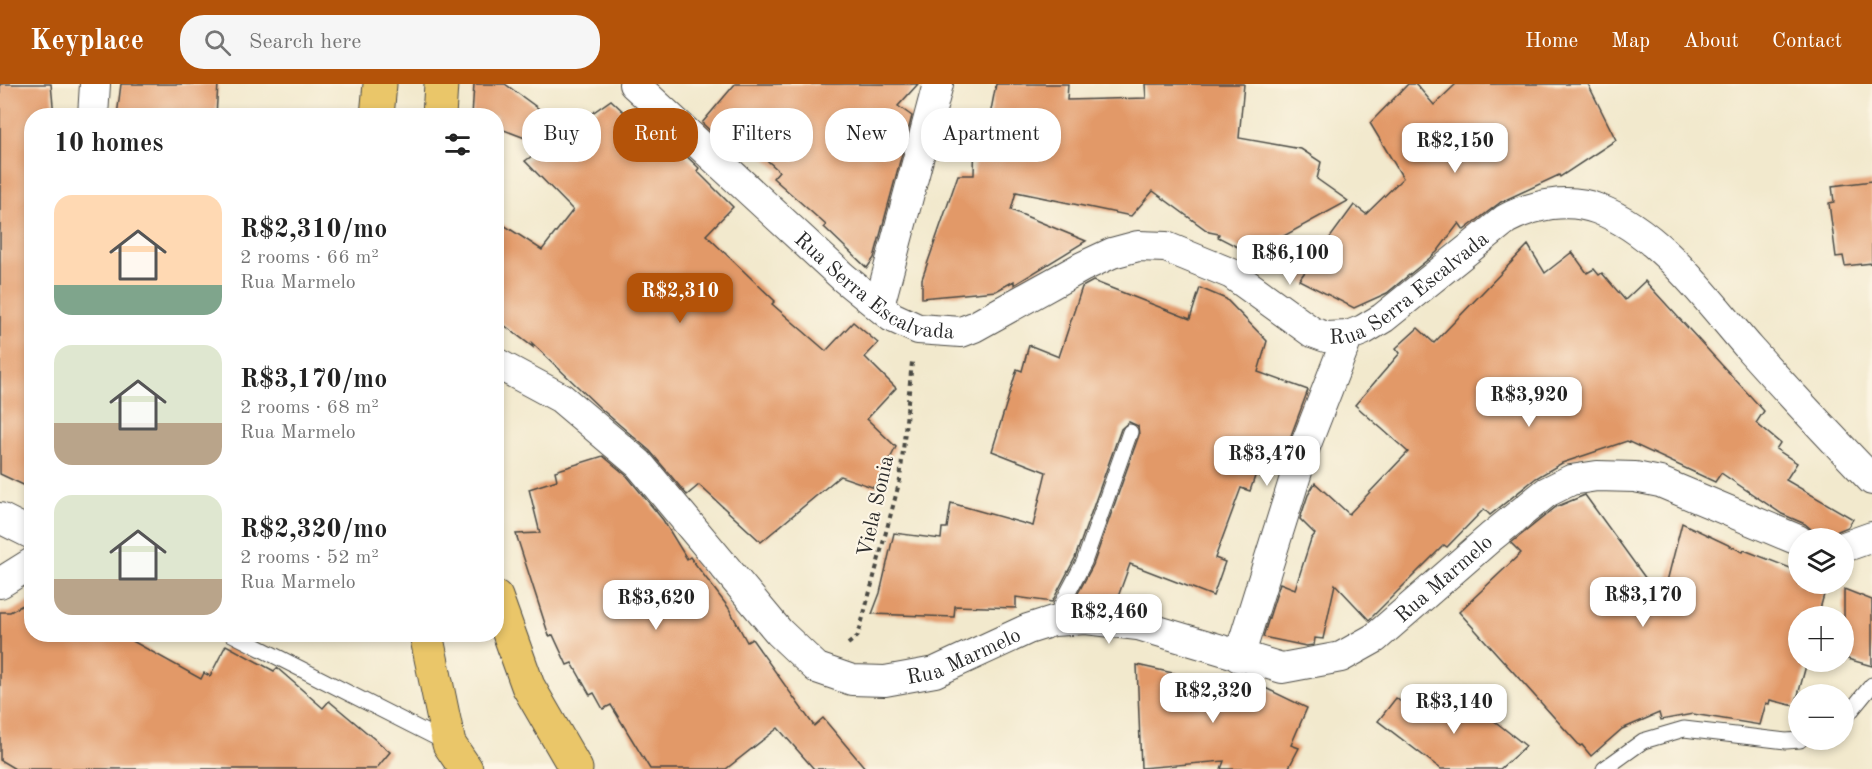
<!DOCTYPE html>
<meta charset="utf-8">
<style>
body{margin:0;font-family:"Old Standard TT",serif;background:#f6f6f6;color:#222;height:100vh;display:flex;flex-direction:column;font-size:22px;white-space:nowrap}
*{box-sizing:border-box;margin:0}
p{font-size:20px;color:#767676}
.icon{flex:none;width:33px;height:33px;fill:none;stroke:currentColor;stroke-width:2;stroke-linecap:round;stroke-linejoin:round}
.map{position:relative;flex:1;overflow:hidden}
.drawer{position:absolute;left:24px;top:24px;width:480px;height:534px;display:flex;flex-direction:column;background:#fff;border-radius:24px;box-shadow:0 3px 9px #0003}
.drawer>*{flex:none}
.top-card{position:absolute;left:522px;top:24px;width:570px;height:54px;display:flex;gap:12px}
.tools{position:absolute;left:1788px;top:444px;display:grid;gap:12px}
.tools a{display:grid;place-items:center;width:66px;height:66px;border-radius:50%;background:#fff;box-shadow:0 3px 9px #0003;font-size:30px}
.price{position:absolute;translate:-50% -51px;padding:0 14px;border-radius:12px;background:#fff;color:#222;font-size:20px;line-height:39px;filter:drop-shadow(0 2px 3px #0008)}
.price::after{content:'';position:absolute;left:50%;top:36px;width:18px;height:14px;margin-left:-9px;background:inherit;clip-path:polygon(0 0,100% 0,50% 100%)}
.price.selected{background:#b45309;color:#fff}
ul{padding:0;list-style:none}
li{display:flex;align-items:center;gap:18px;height:150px;padding:0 30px}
li span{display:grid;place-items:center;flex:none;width:168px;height:120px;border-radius:18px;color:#555}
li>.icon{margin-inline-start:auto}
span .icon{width:72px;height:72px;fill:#fffc;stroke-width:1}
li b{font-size:26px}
h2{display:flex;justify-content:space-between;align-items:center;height:72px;padding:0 30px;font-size:26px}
.chip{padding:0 21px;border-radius:24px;background:#fff;box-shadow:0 3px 9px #0003;font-size:21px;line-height:54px}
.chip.selected{background:#b45309;color:#fff}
header{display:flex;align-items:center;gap:36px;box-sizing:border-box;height:84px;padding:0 30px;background:#b45309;color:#fff}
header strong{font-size:28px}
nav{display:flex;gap:33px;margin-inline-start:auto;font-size:21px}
.search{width:420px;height:54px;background:#f6f6f6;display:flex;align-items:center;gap:15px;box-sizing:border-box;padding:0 21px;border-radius:24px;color:#767676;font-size:22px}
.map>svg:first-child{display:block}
</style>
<header>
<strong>Keyplace</strong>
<div class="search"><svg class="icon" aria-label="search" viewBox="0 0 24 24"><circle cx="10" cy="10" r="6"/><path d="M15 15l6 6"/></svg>Search here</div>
<nav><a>Home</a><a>Map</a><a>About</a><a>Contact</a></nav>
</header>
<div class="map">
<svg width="1872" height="685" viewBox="0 0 1872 685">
<rect width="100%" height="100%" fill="#fcf5e5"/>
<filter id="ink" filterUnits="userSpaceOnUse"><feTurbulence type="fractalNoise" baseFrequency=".0167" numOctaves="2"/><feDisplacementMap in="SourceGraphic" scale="12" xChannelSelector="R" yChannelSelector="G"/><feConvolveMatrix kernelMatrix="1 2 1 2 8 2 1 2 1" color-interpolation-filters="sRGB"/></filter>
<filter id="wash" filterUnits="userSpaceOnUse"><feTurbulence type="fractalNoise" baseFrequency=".008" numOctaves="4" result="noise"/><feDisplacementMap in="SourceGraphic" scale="24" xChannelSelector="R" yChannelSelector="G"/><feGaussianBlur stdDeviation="1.35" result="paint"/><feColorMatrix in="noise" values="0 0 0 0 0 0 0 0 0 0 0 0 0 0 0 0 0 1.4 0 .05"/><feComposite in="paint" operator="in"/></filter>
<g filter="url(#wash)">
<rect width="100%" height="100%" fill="#f2e9cd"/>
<g id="blocks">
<g fill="#e29968">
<polygon points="0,0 51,0 54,32 32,32 32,405 0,390"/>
<polygon points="121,0 218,0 216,32 117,32"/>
<polygon points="474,0 505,0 568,46 611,16 664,66 671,59 680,66 699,84 697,87 733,123 706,151 775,217 772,220 826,267 853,238 878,259 865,273 896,304 867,335 896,363 875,404 840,392 761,458 699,401 687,411 650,367 600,324 532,259 533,263 496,235 496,136 542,166 573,126 525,77 546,62 496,43 496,32 472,32"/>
<polygon points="735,0 918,0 898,22 912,32 874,174 867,184 824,143 826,141 773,94 779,87 733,46 722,58 702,39"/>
<polygon points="996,0 1068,0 1067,16 1146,14 1145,0 1244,0 1239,54 1301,65 1321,78 1317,95 1348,117 1251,170 1218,153 1219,150 1209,148 1153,107 1131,132 1016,108 1011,126 1086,157 1014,201 1014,197 996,207 922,214 922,195 958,91 974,91 975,42 988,42"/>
<polygon points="1408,0 1416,0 1434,21 1456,0 1588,0 1616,56 1560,93 1559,91 1501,118 1464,146 1459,139 1437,168 1387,209 1354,224 1299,196 1354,121 1366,130 1403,94 1370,39"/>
<polygon points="1872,97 1872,179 1845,182 1843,172 1836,173 1829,119 1834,118 1832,102"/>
<polygon points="1528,161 1545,189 1572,168 1587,189 1594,185 1599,191 1602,189 1625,216 1645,197 1764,327 1756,339 1780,359 1776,365 1797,379 1786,396 1853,435 1848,443 1838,447 1830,454 1815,454 1812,446 1805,440 1782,430 1721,389 1715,398 1627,357 1562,379 1536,394 1490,431 1484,425 1447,463 1444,461 1369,536 1335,500 1323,555 1315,554 1314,561 1306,562 1263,553 1280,499 1295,505 1311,455 1315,450 1300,435 1308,411 1315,399 1349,430 1408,368 1355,321 1400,269 1396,264 1418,244 1434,259"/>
<polygon points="1093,197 1190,235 1200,204 1226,215 1267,257 1258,288 1308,306 1283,373 1264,366 1250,407 1241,404 1215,474 1225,478 1213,512 1130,480 1115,521 1076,513 1093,481 1139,351 1138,342 1129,338 1121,345 1075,474 1052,518 1016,513 1016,524 955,522 954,533 872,530 880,509 894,449 941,455 942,444 947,444 951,419 1033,442 1046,388 992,367 1017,285 1022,287 1029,261 1059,273 1082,203"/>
<polygon points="603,372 627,392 663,436 687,475 690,473 728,523 747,558 752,555 814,642 823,634 866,685 814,685 778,644 726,685 650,685 611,621 603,625 594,609 590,611 572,579 567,581 553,551 549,552 516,450 540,449 529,405 557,396 555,387"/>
<polygon points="1585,411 1662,517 1682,439 1743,468 1744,466 1798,487 1798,500 1827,500 1818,532 1798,532 1798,578 1807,578 1795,622 1770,616 1769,620 1766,619 1760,641 1693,630 1661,636 1659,629 1622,645 1591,672 1582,661 1580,662 1459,528 1521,469 1511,459 1556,423"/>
<polygon points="1844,505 1872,516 1872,582 1844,574"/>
<polygon points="32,516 32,550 120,550 201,595 204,589 210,592 226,561 274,587 277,584 323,624 329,617 390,668 376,685 15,685 0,676 0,528 10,528"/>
<polygon points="1137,581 1226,601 1252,614 1259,601 1307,624 1291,661 1299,664 1288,685 1221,685 1224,677 1141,684"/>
<polygon points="1454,605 1526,662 1500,685 1441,685 1378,637 1396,614 1425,637"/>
</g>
</g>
</g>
<g filter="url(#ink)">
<use href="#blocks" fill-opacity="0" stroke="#494843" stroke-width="1.5"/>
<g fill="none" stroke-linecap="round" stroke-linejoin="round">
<g stroke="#494843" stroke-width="17">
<g id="service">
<polyline points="1053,537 1084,478 1130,348"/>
<polyline points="232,550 449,660"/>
<polyline points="1844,635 1872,601"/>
<polyline points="1604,685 1643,657 1684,645 1786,657 1800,656"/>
</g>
</g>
<g stroke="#494843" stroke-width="32">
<g id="minor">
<path id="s1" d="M634,0l210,194 48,39 26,12 43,3 13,-5 108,-60 30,-14 26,-7 28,1 66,27 80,58 14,5 22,-1 15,-6 20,-12 123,-99c27,-14 62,-22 92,-10 63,24 109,91 153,141 39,44 80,87 121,130"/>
<polyline points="93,32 95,0"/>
<polyline points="879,222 938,0"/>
<path id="s2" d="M496,279l65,35 78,66 140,168 38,36 35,12 33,1 50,-9 93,-43 25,-8 33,-2 52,6 144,43 59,-11 34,-19 116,-101 56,-45 24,-12 26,-4 38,1 25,5 138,58"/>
<polyline points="0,434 32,450"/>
<polyline points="1844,463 1872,453"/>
<polyline points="0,499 32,479"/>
<polyline points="1239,573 1304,365 1348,252"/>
</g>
</g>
<g stroke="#494843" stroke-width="35">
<g id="primary">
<polyline points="377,32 380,0"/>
<polyline points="439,32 441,0"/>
<polyline points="496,513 528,602 576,685"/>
<polyline points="426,550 449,660 466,685"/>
</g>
</g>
<polyline stroke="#494843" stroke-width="4" stroke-dasharray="4.5 4.5" stroke-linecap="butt" points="848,560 858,552 900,396 912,278"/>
<use href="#service" stroke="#fff" stroke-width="15"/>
<use href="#minor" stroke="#fff" stroke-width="30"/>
<use href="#primary" stroke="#eac669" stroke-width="33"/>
</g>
</g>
<g text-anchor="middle" stroke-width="4.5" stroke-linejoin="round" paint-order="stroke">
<g font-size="21" fill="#2b2b2b" stroke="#fcf5e5">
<text dy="7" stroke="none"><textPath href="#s1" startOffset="318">Rua Serra Escalvada</textPath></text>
<text dy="7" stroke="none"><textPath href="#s1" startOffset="928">Rua Serra Escalvada</textPath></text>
<text transform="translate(875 422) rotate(-77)" y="7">Viela Sonia</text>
<text dy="7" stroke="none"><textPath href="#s2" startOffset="1122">Rua Marmelo</textPath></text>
<text dy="7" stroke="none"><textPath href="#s2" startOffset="600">Rua Marmelo</textPath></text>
</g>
</g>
</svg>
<div class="tools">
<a><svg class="icon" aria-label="layers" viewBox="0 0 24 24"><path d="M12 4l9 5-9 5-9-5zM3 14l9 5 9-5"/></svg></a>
<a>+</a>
<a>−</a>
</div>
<b class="price" style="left:1455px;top:90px">R$2,150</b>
<b class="price" style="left:1290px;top:202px">R$6,100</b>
<b class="price selected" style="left:680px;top:240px">R$2,310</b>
<b class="price" style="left:1529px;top:344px">R$3,920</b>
<b class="price" style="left:1267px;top:403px">R$3,470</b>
<b class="price" style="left:1643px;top:544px">R$3,170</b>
<b class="price" style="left:656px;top:547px">R$3,620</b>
<b class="price" style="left:1109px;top:561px">R$2,460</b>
<b class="price" style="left:1213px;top:640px">R$2,320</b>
<b class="price" style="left:1454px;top:651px">R$3,140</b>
<div class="top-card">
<a class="chip">Buy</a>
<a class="chip selected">Rent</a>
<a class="chip">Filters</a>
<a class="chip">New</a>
<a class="chip">Apartment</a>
</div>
<section class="drawer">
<h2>10 homes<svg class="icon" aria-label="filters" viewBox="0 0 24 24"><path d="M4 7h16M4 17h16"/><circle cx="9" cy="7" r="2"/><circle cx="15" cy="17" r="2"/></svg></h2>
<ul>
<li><span style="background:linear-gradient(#ffd9b3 75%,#7fa58c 0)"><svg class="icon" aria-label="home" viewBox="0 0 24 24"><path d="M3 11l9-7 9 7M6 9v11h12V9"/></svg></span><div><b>R$2,310/mo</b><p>2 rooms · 66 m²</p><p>Rua Marmelo</p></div></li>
<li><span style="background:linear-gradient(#dfe7d0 65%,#b9a48a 0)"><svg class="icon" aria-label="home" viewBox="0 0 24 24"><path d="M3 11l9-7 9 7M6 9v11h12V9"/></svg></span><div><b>R$3,170/mo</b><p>2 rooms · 68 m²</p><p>Rua Marmelo</p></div></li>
<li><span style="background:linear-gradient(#dfe7d0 70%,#b9a48a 0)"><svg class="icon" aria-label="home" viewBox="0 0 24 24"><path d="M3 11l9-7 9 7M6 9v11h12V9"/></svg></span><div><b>R$2,320/mo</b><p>2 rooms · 52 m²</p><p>Rua Marmelo</p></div></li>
</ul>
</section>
</div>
